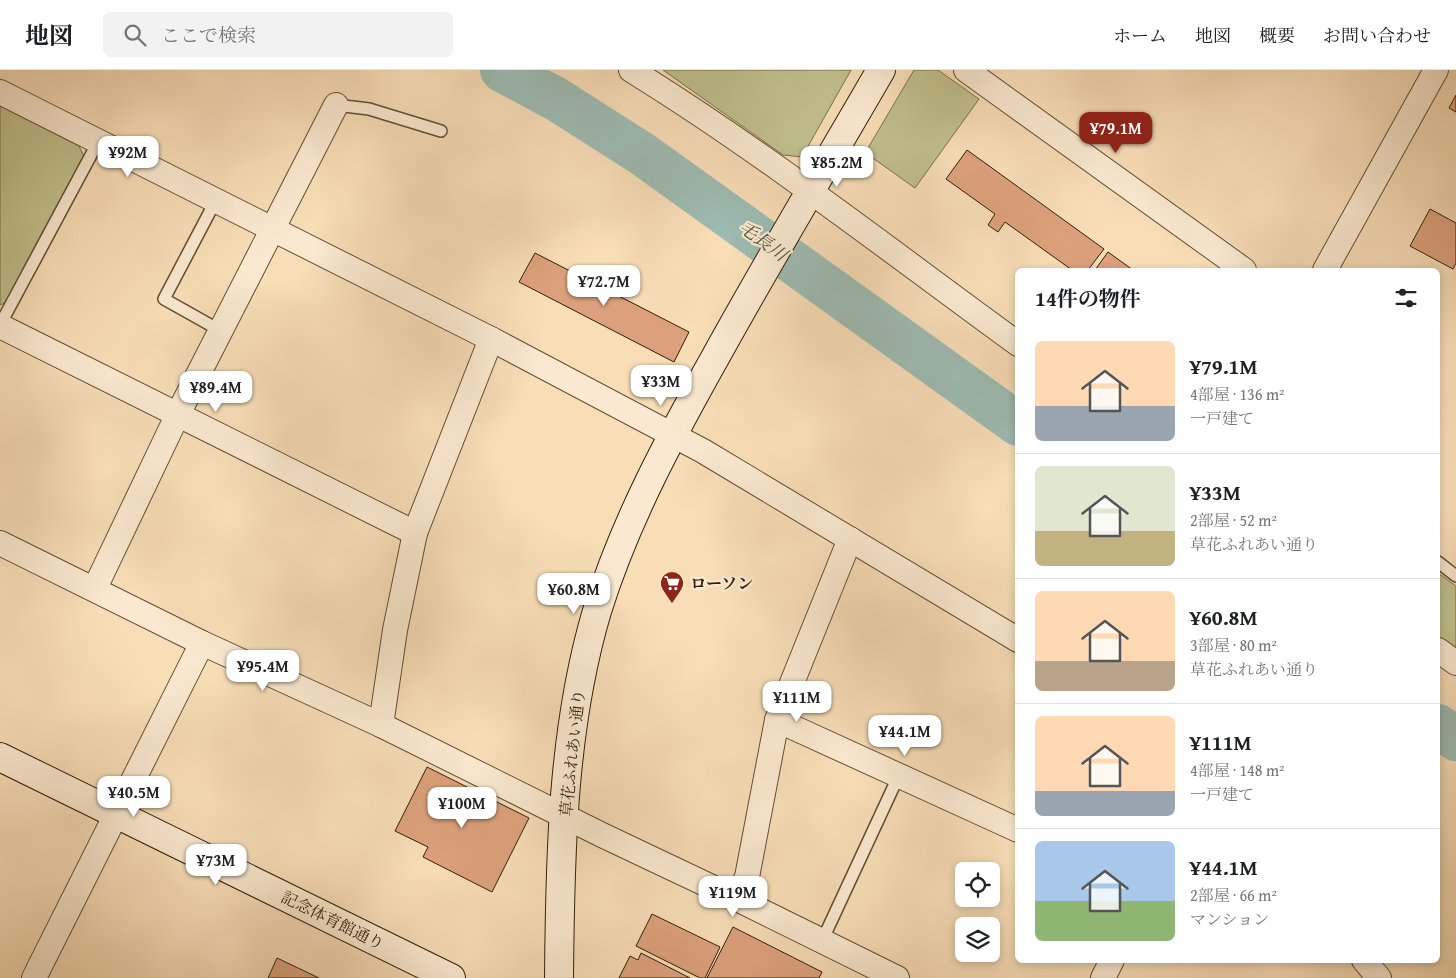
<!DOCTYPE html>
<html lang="ja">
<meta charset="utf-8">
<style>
body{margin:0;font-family:"Gentium Book Plus","Noto Serif JP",serif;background:#f2f2f2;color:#202124;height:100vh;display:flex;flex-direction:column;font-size:19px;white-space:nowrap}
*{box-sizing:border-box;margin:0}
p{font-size:16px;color:#757577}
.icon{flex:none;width:28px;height:28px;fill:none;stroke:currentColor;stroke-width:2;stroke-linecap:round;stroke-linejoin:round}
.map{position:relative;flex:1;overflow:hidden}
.details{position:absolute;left:1015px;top:198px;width:425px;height:695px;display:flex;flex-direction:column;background:#fff;border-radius:8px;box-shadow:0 2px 8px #0003}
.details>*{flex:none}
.controls{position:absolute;left:955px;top:792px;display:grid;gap:10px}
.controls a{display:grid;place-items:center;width:45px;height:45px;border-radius:8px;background:#fff;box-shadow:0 2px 8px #0003;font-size:25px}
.price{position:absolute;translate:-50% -42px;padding:0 11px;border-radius:10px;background:#fff;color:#222;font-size:16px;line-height:32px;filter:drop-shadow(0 1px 2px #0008)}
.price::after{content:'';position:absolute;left:50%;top:30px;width:15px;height:11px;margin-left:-8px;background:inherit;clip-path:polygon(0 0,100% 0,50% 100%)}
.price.on{background:#8f2418;color:#fff}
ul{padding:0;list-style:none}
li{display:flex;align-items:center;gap:15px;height:125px;padding:0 20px}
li+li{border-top:1px solid #e0e0e0}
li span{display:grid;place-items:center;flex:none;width:140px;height:100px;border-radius:8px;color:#555}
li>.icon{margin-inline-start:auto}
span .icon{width:60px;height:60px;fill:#fffc;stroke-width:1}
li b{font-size:21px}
h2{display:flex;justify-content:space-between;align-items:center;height:60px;padding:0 20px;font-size:21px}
header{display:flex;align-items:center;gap:30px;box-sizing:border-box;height:70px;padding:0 25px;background:#fff;border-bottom:1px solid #e0e0e0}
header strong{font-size:24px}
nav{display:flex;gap:28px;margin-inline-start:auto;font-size:18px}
.search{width:350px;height:45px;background:#f2f2f2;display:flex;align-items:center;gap:12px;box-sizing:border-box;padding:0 18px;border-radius:8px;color:#757577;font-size:19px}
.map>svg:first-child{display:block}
</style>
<header>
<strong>地図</strong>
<div class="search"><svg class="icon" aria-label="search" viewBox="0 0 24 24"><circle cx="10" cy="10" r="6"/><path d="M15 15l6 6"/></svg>ここで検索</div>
<nav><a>ホーム</a><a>地図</a><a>概要</a><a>お問い合わせ</a></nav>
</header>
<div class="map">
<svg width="1456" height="908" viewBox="0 0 1456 908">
<rect width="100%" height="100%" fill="#f8ddb7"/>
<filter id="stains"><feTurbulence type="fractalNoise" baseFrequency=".004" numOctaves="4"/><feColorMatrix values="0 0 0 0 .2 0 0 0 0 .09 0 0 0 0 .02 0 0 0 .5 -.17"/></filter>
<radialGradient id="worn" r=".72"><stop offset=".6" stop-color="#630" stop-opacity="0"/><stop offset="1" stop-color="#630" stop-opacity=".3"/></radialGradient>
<g fill="#c0c08d" stroke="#78704b">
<polygon points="663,0 851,0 802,87 783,85"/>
<polygon points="914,0 938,0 979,29 915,118 870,86 868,78"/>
<polygon points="0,36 79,76 84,87 5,233 0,235"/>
<polygon points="1438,503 1456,516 1456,582 1438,569"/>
</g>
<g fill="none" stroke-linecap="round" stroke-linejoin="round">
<g stroke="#9dbbb2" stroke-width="44">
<polyline points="502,0 556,29 641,83 1018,354"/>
<polyline points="1438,656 1456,669"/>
</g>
</g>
<g fill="#dca17c" stroke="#301f09">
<polygon points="1456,25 1456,42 1449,38"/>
<polygon points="967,80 1104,179 1088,200 1072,200 1005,152 998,162 988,155 995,144 946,109"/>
<polygon points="1430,139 1456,153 1456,193 1453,199 1410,176"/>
<polygon points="1108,182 1133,200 1095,200"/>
<polygon points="535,183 689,262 674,292 519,212"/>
<polygon points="427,697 529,748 492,822 423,787 428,777 395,761"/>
<polygon points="652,844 720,877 705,908 700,908 636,876"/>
<polygon points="733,857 822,902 819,908 707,908"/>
<polygon points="641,883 690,908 619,908 630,886 638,890"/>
<polygon points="277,888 319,908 268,908"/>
</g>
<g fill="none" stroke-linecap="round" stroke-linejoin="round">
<g stroke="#624e34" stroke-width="14">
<g id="lane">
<polyline points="336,35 369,39 441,61"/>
<polyline points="216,130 164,229 221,261"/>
<polyline points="0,255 98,72"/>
<polyline points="1438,492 1456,506"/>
<polyline points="822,871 899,705"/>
</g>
</g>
<g stroke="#624e34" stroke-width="26">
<g id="street">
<path d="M631,0c134,83 259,181 387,274"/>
<polyline points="966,0 1244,200"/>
<polyline points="0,22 491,269 703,381 1018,570"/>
<polyline points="1325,200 1436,0"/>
<polyline points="0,256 415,463"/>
<polyline points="0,473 202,573 381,655 602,765 737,829 897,908"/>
<polyline points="95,518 177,346 336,35"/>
<polyline points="1438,580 1456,593"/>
<polyline points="777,650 1018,760"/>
<polyline points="381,655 395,560 415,463 491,269"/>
<polyline points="737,829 747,807 777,650 850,469"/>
<polyline points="1364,890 1379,908"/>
<polyline points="34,908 202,573"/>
<polyline points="1103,908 1112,890"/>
</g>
</g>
<g stroke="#301f09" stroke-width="30">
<g id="secondary">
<polyline points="0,687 451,908"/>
<path d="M559,908c1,-122 3,-249 38,-367 28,-90 73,-173 119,-255 53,-96 110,-191 165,-286"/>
</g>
</g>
<use href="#lane" stroke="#fae9d0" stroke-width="11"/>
<use href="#street" stroke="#fae9d0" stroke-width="24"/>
<use href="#secondary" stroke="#fae9d0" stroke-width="28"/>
</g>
<defs>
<g id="supermarket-pin" transform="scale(1.25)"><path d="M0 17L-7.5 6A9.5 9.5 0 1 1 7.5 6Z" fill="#8f2418" stroke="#fae9d0"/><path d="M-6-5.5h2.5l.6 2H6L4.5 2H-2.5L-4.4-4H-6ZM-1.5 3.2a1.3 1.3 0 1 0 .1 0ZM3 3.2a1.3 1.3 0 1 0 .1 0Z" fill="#fff"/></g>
</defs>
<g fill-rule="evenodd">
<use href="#supermarket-pin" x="672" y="513"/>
</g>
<g text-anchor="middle" stroke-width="4.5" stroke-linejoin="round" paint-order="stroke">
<g font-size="16" font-weight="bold" fill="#301f09" stroke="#fae9d0" text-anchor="start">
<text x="690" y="519">ローソン</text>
</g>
<g font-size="16" fill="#301f09" stroke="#fae9d0">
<text transform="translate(572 683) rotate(-84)" y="6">草花ふれあい通り</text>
<text transform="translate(333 850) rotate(26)" y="6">記念体育館通り</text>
</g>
<g font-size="18" font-style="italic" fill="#514e3c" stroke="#fae9d0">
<text transform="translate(763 171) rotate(36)" y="6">毛長川</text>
</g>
</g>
<rect width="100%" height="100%" filter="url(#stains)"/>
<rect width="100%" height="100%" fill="url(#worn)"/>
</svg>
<div class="controls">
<a><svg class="icon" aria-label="locate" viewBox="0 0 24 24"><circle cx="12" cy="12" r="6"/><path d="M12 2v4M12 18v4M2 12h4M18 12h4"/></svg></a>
<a><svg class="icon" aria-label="layers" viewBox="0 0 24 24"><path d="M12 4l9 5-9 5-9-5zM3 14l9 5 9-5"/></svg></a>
</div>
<b class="price on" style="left:1116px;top:84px">¥79.1M</b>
<b class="price" style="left:128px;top:108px">¥92M</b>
<b class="price" style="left:837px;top:118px">¥85.2M</b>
<b class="price" style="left:604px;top:237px">¥72.7M</b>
<b class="price" style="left:661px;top:337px">¥33M</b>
<b class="price" style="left:216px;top:343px">¥89.4M</b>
<b class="price" style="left:574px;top:545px">¥60.8M</b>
<b class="price" style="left:263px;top:622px">¥95.4M</b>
<b class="price" style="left:797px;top:653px">¥111M</b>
<b class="price" style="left:905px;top:687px">¥44.1M</b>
<b class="price" style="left:134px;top:748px">¥40.5M</b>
<b class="price" style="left:462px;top:759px">¥100M</b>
<b class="price" style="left:216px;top:816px">¥73M</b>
<b class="price" style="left:733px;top:848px">¥119M</b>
<section class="details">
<h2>14件の物件<svg class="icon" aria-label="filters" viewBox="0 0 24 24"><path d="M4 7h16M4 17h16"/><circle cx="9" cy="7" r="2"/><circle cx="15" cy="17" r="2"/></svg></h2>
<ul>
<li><span style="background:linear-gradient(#ffd9b3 65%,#9aa5b1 0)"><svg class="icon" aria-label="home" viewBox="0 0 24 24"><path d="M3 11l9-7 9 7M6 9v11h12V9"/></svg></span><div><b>¥79.1M</b><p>4部屋 · 136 m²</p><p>一戸建て</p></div></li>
<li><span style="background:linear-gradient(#dfe7d0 65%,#c2b280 0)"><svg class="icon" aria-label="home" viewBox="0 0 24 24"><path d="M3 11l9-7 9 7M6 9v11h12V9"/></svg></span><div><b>¥33M</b><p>2部屋 · 52 m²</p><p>草花ふれあい通り</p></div></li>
<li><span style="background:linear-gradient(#ffd9b3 70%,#b9a48a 0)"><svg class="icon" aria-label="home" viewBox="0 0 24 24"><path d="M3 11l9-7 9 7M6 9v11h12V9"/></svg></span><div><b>¥60.8M</b><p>3部屋 · 80 m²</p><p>草花ふれあい通り</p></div></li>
<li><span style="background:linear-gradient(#ffd9b3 75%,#9aa5b1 0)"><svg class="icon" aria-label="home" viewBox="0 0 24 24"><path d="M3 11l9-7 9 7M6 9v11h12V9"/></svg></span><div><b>¥111M</b><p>4部屋 · 148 m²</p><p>一戸建て</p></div></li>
<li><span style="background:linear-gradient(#a9c7e8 60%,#8fb573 0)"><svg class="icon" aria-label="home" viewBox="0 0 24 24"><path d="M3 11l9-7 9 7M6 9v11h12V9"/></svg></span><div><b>¥44.1M</b><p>2部屋 · 66 m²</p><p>マンション</p></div></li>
</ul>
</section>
</div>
